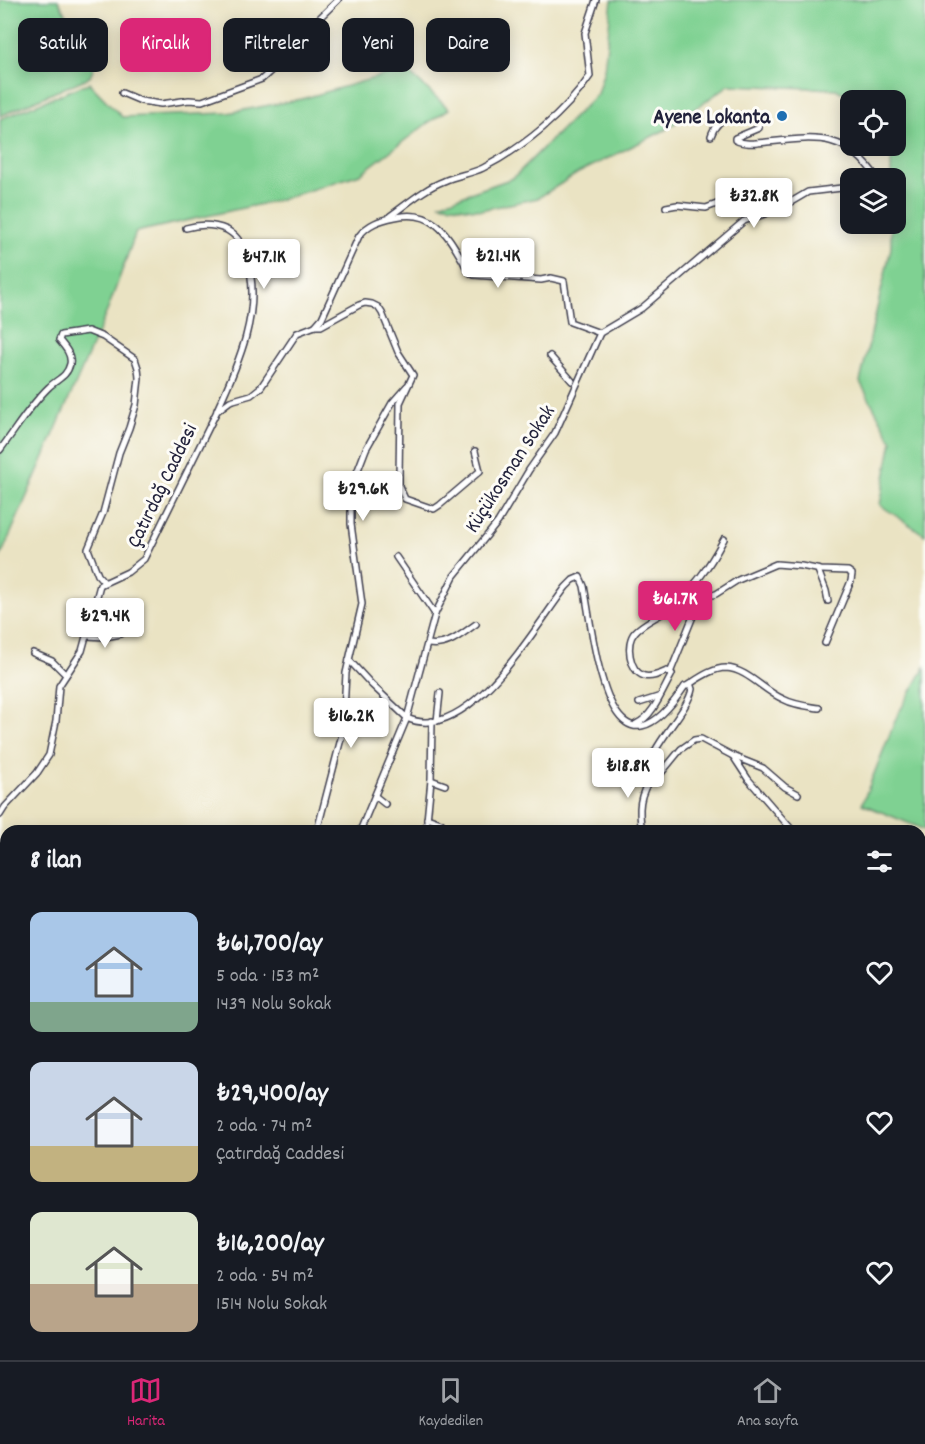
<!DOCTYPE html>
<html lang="tr">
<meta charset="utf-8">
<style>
body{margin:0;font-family:Dekko,sans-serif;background:#20242c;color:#f1f3f6;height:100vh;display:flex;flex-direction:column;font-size:22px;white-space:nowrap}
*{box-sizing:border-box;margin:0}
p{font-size:20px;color:#9ea1a6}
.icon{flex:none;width:33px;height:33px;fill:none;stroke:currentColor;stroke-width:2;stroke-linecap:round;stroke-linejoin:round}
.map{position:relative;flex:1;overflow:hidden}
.details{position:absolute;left:0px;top:825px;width:926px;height:536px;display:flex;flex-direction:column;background:#171b24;border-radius:18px 18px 0 0;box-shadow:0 3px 15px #0003}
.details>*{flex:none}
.hud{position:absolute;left:18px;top:18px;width:600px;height:54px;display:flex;gap:12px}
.fabs{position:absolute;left:840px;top:90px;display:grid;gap:12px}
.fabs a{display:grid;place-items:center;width:66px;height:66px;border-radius:12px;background:#171b24;box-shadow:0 3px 15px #0003;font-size:30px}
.price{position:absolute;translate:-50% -51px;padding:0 14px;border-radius:6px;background:#fff;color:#222;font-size:20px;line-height:39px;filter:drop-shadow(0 2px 3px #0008)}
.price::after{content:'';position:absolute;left:50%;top:36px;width:18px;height:14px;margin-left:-9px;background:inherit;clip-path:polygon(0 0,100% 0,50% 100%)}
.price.current{background:#db2777;color:#fff}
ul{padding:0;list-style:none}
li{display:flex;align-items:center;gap:18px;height:150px;padding:0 30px}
li span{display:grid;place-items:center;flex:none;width:168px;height:120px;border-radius:12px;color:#555}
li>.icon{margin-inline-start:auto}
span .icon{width:72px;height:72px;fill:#fffc;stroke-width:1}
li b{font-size:26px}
h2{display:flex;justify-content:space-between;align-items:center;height:72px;padding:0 30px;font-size:26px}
.pill{padding:0 21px;border-radius:12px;background:#171b24;box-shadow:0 3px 15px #0003;font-size:21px;line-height:54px}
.pill.current{background:#db2777;color:#fff}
.tabs{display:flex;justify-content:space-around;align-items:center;height:84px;border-top:2px solid #363941;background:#171b24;font-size:16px;color:#9ea1a6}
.tabs a{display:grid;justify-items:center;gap:3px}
.tabs .current{color:#db2777}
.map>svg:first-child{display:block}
</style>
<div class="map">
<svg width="925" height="1360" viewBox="0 0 925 1360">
<rect width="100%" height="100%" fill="#fdfcf7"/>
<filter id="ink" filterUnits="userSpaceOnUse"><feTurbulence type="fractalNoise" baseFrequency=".0167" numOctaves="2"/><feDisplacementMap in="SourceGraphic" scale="12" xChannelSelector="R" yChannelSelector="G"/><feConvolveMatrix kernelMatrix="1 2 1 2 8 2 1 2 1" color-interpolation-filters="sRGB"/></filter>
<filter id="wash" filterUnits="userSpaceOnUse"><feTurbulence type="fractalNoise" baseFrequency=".008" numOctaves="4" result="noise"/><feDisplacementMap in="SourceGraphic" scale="24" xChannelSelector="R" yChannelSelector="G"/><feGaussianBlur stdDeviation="1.35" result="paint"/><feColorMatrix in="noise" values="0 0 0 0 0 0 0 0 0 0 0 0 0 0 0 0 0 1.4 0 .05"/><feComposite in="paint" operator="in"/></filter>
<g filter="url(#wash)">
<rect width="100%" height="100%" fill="#eae3c3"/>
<g fill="#7fd192" stroke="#507a66" stroke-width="1.5">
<polygon points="0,0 58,0 95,63 90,77 0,116"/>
<polygon points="612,0 925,0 925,535 880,505 892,441 860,382 891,248 891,224 896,224 896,178 891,178 891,156 888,146 896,146 896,100 855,100 836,89 729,85 665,130 578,173 538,198 481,210 439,204 513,178 597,94 604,70"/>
<polygon points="405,69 449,109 429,122 360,174 279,200 136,232 108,309 0,558 0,119 89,83 122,117 228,113 302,99"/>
<polygon points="925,667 925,830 862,804 897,716"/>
</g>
<g fill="#67b37c" stroke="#446a5c" stroke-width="1.5">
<polygon points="920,1172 925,1172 925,1282 920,1284"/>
<polygon points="375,1354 575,1354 575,1360 369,1360"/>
<polygon points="242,1355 242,1354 368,1355 362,1360 235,1360"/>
</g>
</g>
<g filter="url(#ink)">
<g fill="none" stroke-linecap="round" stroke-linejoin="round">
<g stroke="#403f4f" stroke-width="8">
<g id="minor">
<polyline points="122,93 141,101 161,104 189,100 202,101 262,79 286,57 305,32 338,0"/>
<path d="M711,136c6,-20 31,-27 48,-15v7l-24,10v2c10,5 21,3 32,2 50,-5 79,-10 110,36"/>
<polyline points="666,207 677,205 706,208 725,201 786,204"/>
<path d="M390,216c17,-12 35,-28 54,-35 13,-6 27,-7 39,-13 41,-21 82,-55 107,-92l-5,-43 11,-33"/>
<path d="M186,228c14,-4 27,-4 41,2 12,7 16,16 20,29 16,50 -9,106 -30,151"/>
<path d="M315,326l7,-8 37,-82c9,-12 21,-16 36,-19 38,-8 51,15 68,44 3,6 4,11 11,14l67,5 10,-2 13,3 6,41 30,11"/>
<polyline points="550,356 572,381"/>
<path d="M0,450c16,-21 30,-45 49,-63 8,-8 18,-10 21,-23 2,-9 -5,-17 -11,-24l2,-5 27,-4 15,6 32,22 3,9 1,10 -3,27 -7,23 -10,25 -16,60 -15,36 10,26 6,7"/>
<polyline points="396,557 435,614"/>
<polyline points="818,570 826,591 828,601"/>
<polyline points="670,609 691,601 716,594 738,580 776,564 801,566 821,570 848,571 852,574 851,581 825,643"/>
<polyline points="87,636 105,637 121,634"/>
<path d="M428,644c20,3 32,-9 48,-20"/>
<polyline points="33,653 52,661 66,675"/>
<polyline points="349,660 372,685 407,718 435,614 454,576 498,522 529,470 555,433 600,333 642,308 744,221 779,209 808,192 850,187"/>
<polyline points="670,673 700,599"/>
<path d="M688,685c11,-7 25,-17 38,-17 21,1 38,23 57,31 11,6 23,7 36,9"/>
<polyline points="639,703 658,697"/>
<polyline points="437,721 440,693"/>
<path d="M636,724c17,-7 27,-34 36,-50l-5,-3c-7,3 -15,7 -23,5 -15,-5 -19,-33 -9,-44 8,-9 21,-14 31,-21 26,-19 43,-44 58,-72"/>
<polyline points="733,756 763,768 785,787 798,794"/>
<polyline points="431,780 445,785"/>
<polyline points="375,796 385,804"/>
<polyline points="0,815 5,807 37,773 49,755 56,721 59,686 82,651 100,585 128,572 144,559 217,411 230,401 251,395 261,387 297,333 315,326 321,326 359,305 365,303 372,304 378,307 382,313 398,352 413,375 400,403 399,478 399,486 405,499 434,509 440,505 480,471 475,451"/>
<polyline points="427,818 441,823"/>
<polyline points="317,831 343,731 346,673 362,604 351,524 351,509 356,475 366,449 392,403 407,386"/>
<path d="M360,831l47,-113c61,28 129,-93 159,-131l7,-7 7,-3 4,9c10,53 24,215 101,100h6l1,3c-4,24 -47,61 -43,85l9,3 23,-28 13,-9 7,-1 32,17 15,23 45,52"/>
<polyline points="426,831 431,780 432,721"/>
<path d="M642,831c-4,-22 -3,-36 10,-55"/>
<polyline points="813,831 820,831"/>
<polyline points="920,1058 925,1055"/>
<polyline points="0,1253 6,1244"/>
<polyline points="920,1298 925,1297"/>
<polyline points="852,1357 870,1356 883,1360"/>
<polyline points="145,1360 147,1354"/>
</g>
</g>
<use href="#minor" stroke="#fff" stroke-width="5"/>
</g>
</g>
<circle fill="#1f6fb2" stroke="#fdfcf7" stroke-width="2" cx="782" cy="116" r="6"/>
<g text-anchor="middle" stroke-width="6" stroke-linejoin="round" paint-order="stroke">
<g font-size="21" font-weight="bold" fill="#22223b" stroke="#fdfcf7" text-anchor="end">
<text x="770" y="123">Ayene Lokanta</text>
</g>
<g font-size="21" fill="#22223b" stroke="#fdfcf7">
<text transform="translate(509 468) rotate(-57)" y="7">Küçükosman Sokak</text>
<text transform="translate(161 485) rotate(-64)" y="7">Çatırdağ Caddesi</text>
</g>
</g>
</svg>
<div class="fabs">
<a><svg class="icon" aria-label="locate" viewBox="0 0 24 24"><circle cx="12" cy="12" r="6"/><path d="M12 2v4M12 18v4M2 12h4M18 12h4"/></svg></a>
<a><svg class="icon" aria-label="layers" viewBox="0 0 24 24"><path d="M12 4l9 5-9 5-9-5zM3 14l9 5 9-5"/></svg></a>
</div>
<b class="price" style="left:754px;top:229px">₺32.8K</b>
<b class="price" style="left:498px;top:289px">₺21.4K</b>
<b class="price" style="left:264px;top:290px">₺47.1K</b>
<b class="price" style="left:363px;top:522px">₺29.6K</b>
<b class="price current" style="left:675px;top:632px">₺61.7K</b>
<b class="price" style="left:105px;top:649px">₺29.4K</b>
<b class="price" style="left:351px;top:749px">₺16.2K</b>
<b class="price" style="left:628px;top:799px">₺18.8K</b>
<div class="hud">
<a class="pill">Satılık</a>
<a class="pill current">Kiralık</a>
<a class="pill">Filtreler</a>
<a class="pill">Yeni</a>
<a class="pill">Daire</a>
</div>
<section class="details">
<h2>8 ilan<svg class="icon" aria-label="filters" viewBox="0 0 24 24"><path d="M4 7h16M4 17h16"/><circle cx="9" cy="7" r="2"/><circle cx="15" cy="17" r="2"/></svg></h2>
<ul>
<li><span style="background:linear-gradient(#a9c7e8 75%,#7fa58c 0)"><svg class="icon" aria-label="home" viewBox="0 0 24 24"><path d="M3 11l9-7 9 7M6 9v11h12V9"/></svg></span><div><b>₺61,700/ay</b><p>5 oda · 153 m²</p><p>1439 Nolu Sokak</p></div><svg class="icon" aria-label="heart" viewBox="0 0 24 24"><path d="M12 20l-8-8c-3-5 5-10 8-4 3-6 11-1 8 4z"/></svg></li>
<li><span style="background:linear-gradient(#c9d6e8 70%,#c2b280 0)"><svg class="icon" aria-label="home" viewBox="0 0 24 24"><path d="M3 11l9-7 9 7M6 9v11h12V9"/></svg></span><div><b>₺29,400/ay</b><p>2 oda · 74 m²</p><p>Çatırdağ Caddesi</p></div><svg class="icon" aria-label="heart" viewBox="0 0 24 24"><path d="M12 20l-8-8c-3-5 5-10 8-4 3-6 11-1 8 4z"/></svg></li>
<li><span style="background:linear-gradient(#dfe7d0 60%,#b9a48a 0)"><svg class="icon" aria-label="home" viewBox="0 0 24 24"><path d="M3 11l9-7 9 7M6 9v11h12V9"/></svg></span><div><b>₺16,200/ay</b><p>2 oda · 54 m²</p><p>1514 Nolu Sokak</p></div><svg class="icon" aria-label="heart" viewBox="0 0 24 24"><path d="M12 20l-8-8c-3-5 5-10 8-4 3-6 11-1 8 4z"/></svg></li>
</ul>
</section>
</div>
<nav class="tabs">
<a class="current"><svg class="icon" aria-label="map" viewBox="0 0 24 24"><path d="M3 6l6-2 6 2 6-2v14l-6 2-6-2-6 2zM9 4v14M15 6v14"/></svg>Harita</a>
<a><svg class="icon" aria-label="saved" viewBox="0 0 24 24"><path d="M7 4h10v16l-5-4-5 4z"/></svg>Kaydedilen</a>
<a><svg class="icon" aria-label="home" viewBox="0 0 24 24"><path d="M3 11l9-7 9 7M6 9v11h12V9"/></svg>Ana sayfa</a>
</nav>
